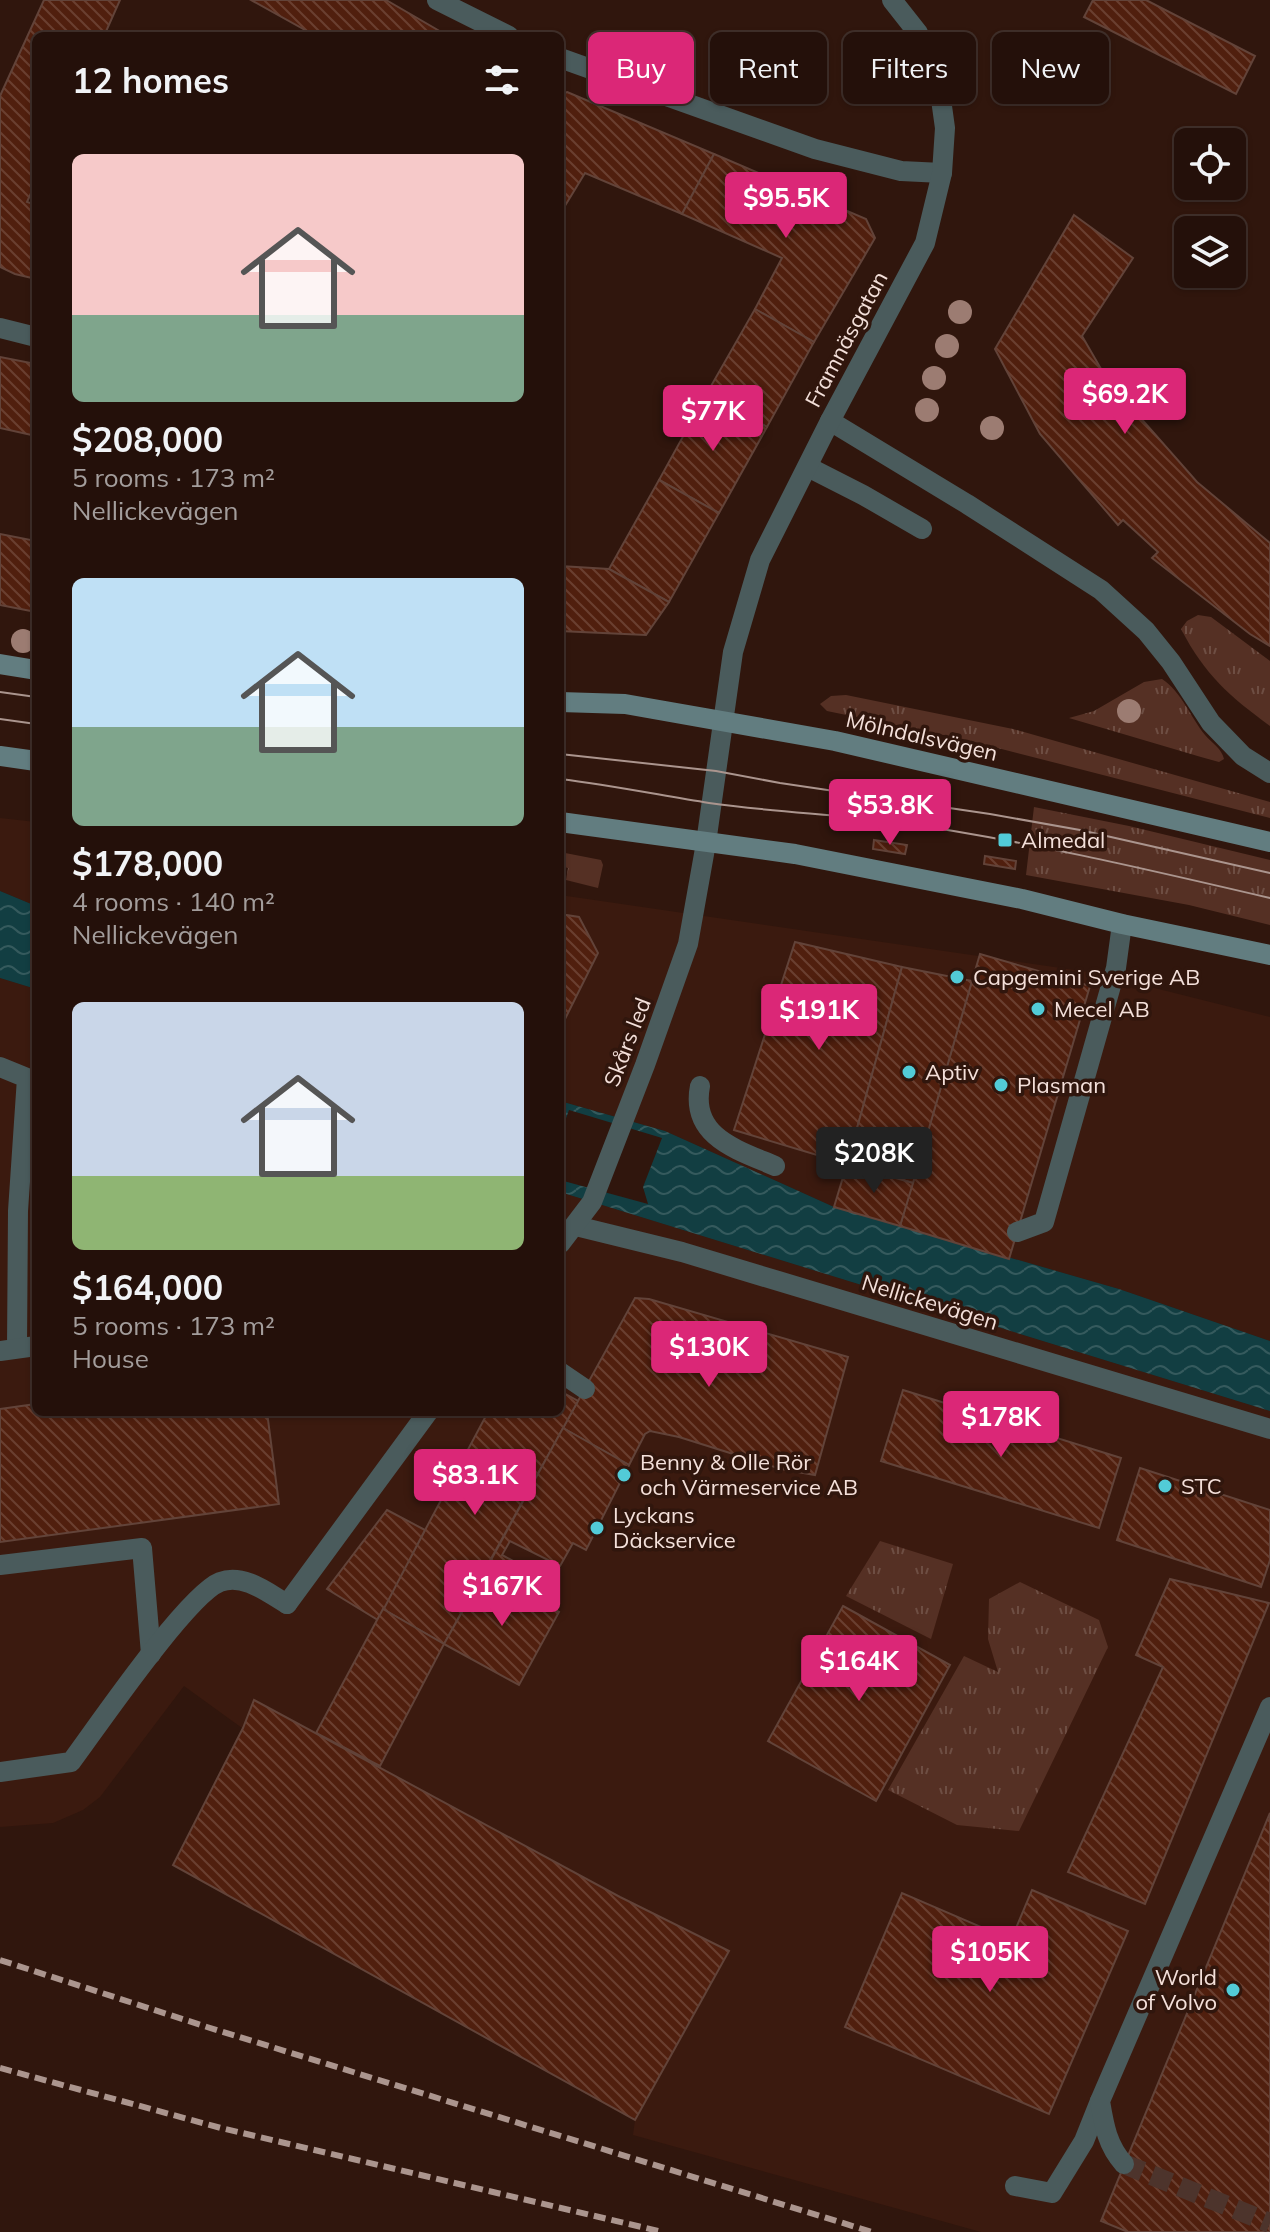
<!DOCTYPE html>
<meta charset="utf-8">
<style>
body{margin:0;font-family:Mulish,sans-serif;background:#2c1913;color:#f1f3f6;height:100vh;display:flex;flex-direction:column;font-size:30px;white-space:nowrap}
*{box-sizing:border-box;margin:0}
p{font-size:26px;color:#a39d9c}
.icon{flex:none;width:44px;height:44px;fill:none;stroke:currentColor;stroke-width:2;stroke-linecap:round;stroke-linejoin:round}
.map{position:relative;flex:1;overflow:hidden}
.details{position:absolute;left:32px;top:32px;width:532px;height:1384px;display:flex;flex-direction:column;background:#24100a;border-radius:12px;box-shadow:0 2px 6px #0004,0 0 0 2px #41302b}
.details>*{flex:none}
.top-card{position:absolute;left:588px;top:32px;width:562px;height:72px;display:flex;gap:16px}
.fabs{position:absolute;left:1174px;top:128px;display:grid;gap:16px}
.fabs a{display:grid;place-items:center;width:72px;height:72px;border-radius:12px;background:#24100a;box-shadow:0 2px 6px #0004,0 0 0 2px #41302b;font-size:40px}
.price{position:absolute;translate:-50% -68px;padding:0 18px;border-radius:8px;background:#db2777;color:#fff;font-size:26px;line-height:52px;filter:drop-shadow(0 2px 4px #0008)}
.price::after{content:'';position:absolute;left:50%;top:48px;width:24px;height:18px;margin-left:-12px;background:inherit;clip-path:polygon(0 0,100% 0,50% 100%)}
.price.current{background:#222;color:#fff}
ul{padding:0;list-style:none}
li{display:grid;align-content:center;gap:16px;height:424px;padding:0 40px}
li span{display:grid;place-items:center;height:248px;border-radius:12px;color:#555}
li>.icon{margin-inline-start:auto}
span .icon{width:144px;height:144px;fill:#fffc;stroke-width:1}
li b{font-size:34px}
h2{display:flex;justify-content:space-between;align-items:center;height:96px;padding:0 40px;font-size:34px}
.pill{padding:0 28px;border-radius:12px;background:#24100a;box-shadow:0 2px 6px #0004,0 0 0 2px #41302b;font-size:28px;line-height:72px}
.pill.current{background:#db2777;color:#fff}
.map>svg:first-child{display:block}
</style>
<div class="map">
<svg width="1270" height="2232" viewBox="0 0 1270 2232">
<defs>
<pattern id="grass-tufts" width="24" height="20" patternUnits="userSpaceOnUse" patternTransform="scale(2)"><rect width="24" height="20" fill="#553024"/><path d="M3 7l-1-3M5 7V3M7 7l1-3M15 17l-1-3M17 17v-4M19 17l1-3" fill="none" stroke="#6e4e43"/></pattern>
<pattern id="water-waves" width="16" height="10" patternUnits="userSpaceOnUse" patternTransform="scale(2)"><rect width="16" height="10" fill="#123e42"/><path d="M0 5q4-4 8 0t8 0" fill="none" stroke="#355a5d"/></pattern>
<pattern id="building-back-hatch" width="6" height="6" patternUnits="userSpaceOnUse" patternTransform="scale(2)"><rect width="6" height="6" fill="#501f0e"/><path d="M-1 5l2 2M0 0l6 6M5-1l2 2" fill="none" stroke="#6a3f30"/></pattern>
</defs>
<rect width="100%" height="100%" fill="#30160d"/>
<g fill="#3b1a0f">
<polygon points="0,818 36,822 36,906 0,891"/>
<polygon points="560,895 1095,973 1270,1017 1270,1341 1119,1289 834,1207 665,1131 560,1101"/>
<polygon points="0,978 36,989 36,1412 560,1412 560,1192 1270,1411 1270,2232 981,2232 633,2135 635,2120 173,1865 242,1728 184,1686 100,1797 83,1810 53,1823 0,1827"/>
</g>
<g fill="url(#grass-tufts)">
<path d="M1198,615l13,2 59,44v65c-41,-30 -65,-51 -89,-97l6,-8z"/>
<path d="M1162,679c19,12 29,39 43,56 7,8 17,14 19,24l-5,3 -18,-5 -132,-39 25,-7 50,-29z"/>
<polygon points="846,695 1013,729 1270,802 1270,818 963,739 827,711 820,704 831,696"/>
<polygon points="1034,807 1129,826 1270,860 1270,925 1189,905 1026,875"/>
<polygon points="560,852 601,860 603,865 598,888 566,880 568,868 560,866"/>
<polygon points="880,1541 953,1564 931,1639 846,1596"/>
<polygon points="1020,1582 1099,1620 1108,1647 1019,1831 957,1825 888,1790 964,1656 998,1672 988,1639 989,1599"/>
</g>
<g fill="url(#water-waves)">
<polygon points="0,891 36,906 36,989 0,978"/>
<polygon points="560,1101 665,1131 834,1207 1119,1289 1270,1341 1270,1411 560,1192"/>
</g>
<polygon fill="#30160d" points="569,1110 662,1138 643,1187 648,1204 560,1180 560,1135"/>
<g fill="url(#building-back-hatch)" stroke="#624339" stroke-width="2">
<polygon points="44,0 120,0 104,36 36,36 36,182 27,202 36,205 36,279 15,274 0,267 0,96"/>
<polygon points="251,0 386,0 448,36 316,36"/>
<polygon points="1093,0 1146,0 1255,56 1236,94 1084,17"/>
<polygon points="567,92 714,154 682,214 585,173 560,214 560,95"/>
<polygon points="714,154 866,219 875,238 814,342 755,309 782,258 682,214"/>
<polygon points="1074,215 1133,258 1082,336 1108,381 1197,482 1270,543 1270,646 1250,634 1152,558 1158,552 1123,520 1118,525 1040,434 995,349"/>
<polygon points="755,309 814,342 767,427 707,393"/>
<polygon points="0,357 36,364 36,436 0,428"/>
<polygon points="707,393 767,427 719,513 659,480"/>
<polygon points="659,480 719,513 669,602 609,569"/>
<polygon points="0,534 36,541 36,612 0,605"/>
<polygon points="560,566 609,569 669,602 646,635 560,631"/>
<polygon points="874,840 907,845 905,854 873,849"/>
<polygon points="985,856 1016,861 1015,869 984,864"/>
<polygon points="560,914 579,917 598,953 560,1029"/>
<polygon points="795,942 902,967 847,1164 734,1130"/>
<polygon points="980,954 1090,986 1009,1259 900,1226"/>
<polygon points="902,967 972,981 913,1183 847,1164"/>
<polygon points="847,1164 913,1183 900,1226 834,1207"/>
<polygon points="635,1298 649,1299 848,1357 815,1475 781,1469 679,1437 650,1431 645,1434 629,1465 563,1428"/>
<polygon points="903,1390 1121,1458 1099,1528 881,1461"/>
<polygon points="560,1391 578,1401 444,1644 383,1609 488,1412 560,1412"/>
<polygon points="36,1404 36,1412 267,1412 279,1504 0,1542 0,1409"/>
<polygon points="563,1428 629,1465 586,1550 573,1543 560,1566 510,1541 502,1555 541,1576 529,1595 485,1571"/>
<polygon points="1140,1468 1270,1510 1270,1560 1261,1587 1117,1540"/>
<polygon points="387,1510 425,1530 378,1620 327,1589"/>
<polygon points="485,1571 559,1612 519,1685 444,1644"/>
<polygon points="1170,1579 1269,1603 1145,1904 1068,1872 1163,1667 1136,1655"/>
<polygon points="843,1606 950,1665 876,1801 768,1741"/>
<polygon points="383,1609 444,1644 380,1766 316,1733"/>
<polygon points="254,1700 620,1897 729,1951 635,2120 173,1865 243,1728"/>
<polygon points="1270,1813 1270,2232 1128,2232 1101,2221"/>
<polygon points="1032,1890 1128,1931 1049,2114 845,2027 902,1893 1011,1940"/>
</g>
<g fill="none" stroke-linecap="round" stroke-linejoin="round">
<polyline stroke="#4d342c" stroke-width="20" stroke-dasharray="20 10" stroke-linecap="butt" points="1124,2164 1270,2223"/>
<g stroke="#4a5b5c" stroke-width="20">
<polyline points="808,467 863,495 922,529"/>
<polyline points="0,1067 27,1078 18,1211 17,1348"/>
<path d="M700,1086c-10,51 38,64 75,80"/>
<polyline points="1017,1232 1044,1222 1116,968 1122,924"/>
<polyline points="560,1372 585,1389"/>
<polyline points="0,1565 142,1548 151,1654"/>
<path d="M0,1772l71,-10c26,-35 116,-167 149,-180 24,-9 48,11 67,22"/>
<polyline points="1015,2186 1052,2193 1084,2141 1100,2101"/>
</g>
<g stroke="#4a5b5c" stroke-width="20">
<polyline points="437,0 509,36"/>
<polyline points="560,58 815,149 901,171 942,173"/>
<polyline points="0,328 36,337"/>
<polyline points="830,421 967,504 1101,590 1146,631 1171,662 1211,723 1243,756 1270,773"/>
<polyline points="576,1226 682,1252 1270,1429"/>
<polyline points="560,1244 592,1202 645,1065 688,944 706,843 733,652 760,560 830,421 925,243 942,173 945,128 940,92 931,62 918,33 892,0"/>
<polyline points="0,1351 36,1346"/>
<polyline points="287,1604 428,1412"/>
<path d="M1124,2164c-17,-19 -20,-39 -24,-63l170,-394"/>
</g>
<g stroke="#627d80" stroke-width="20">
<polyline points="0,664 36,670"/>
<polyline points="560,702 625,704 835,741 1270,842"/>
<polyline points="0,756 36,761"/>
<polyline points="560,822 795,854 1022,899 1122,924 1270,955"/>
</g>
<g stroke="#ab958e" stroke-width="2">
<polyline points="0,692 36,697"/>
<polyline points="0,719 36,724"/>
<polyline points="560,754 716,771 780,783 990,814 1080,830 1270,873"/>
<path d="M560,779c50,6 99,16 149,24 62,9 125,11 187,19 126,18 250,47 374,76"/>
</g>
<g stroke="#ab958e" stroke-width="6" stroke-dasharray="12 6" stroke-linecap="butt">
<polyline points="0,1960 207,2027 872,2232"/>
<polyline points="0,2068 221,2128 663,2232"/>
</g>
</g>
<g fill="#9c7c72">
<circle cx="960" cy="312" r="12"/>
<circle cx="947" cy="346" r="12"/>
<circle cx="934" cy="378" r="12"/>
<circle cx="927" cy="410" r="12"/>
<circle cx="992" cy="428" r="12"/>
<circle cx="23" cy="641" r="12"/>
<circle cx="1129" cy="711" r="12"/>
</g>
<g fill="#52cbd7" stroke="#30160d" stroke-width="3">
<rect x="997" y="832" width="16" height="16" rx="4"/>
<circle cx="957" cy="977" r="8"/>
<circle cx="1038" cy="1009" r="8"/>
<circle cx="909" cy="1072" r="8"/>
<circle cx="1001" cy="1085" r="8"/>
<circle cx="624" cy="1475" r="8"/>
<circle cx="1165" cy="1486" r="8"/>
<circle cx="597" cy="1528" r="8"/>
<circle cx="1233" cy="1990" r="8"/>
</g>
<g text-anchor="middle" stroke-width="7" stroke-linejoin="round" paint-order="stroke">
<g font-size="22" fill="#f4e0da" stroke="#30160d">
<text transform="translate(846 339) rotate(-62)" y="8">Framnäsgatan</text>
<text transform="translate(922 736) rotate(13)" y="8">Mölndalsvägen</text>
<text transform="translate(627 1042) rotate(-69)" y="8">Skårs led</text>
<text transform="translate(930 1302) rotate(17)" y="8">Nellickevägen</text>
</g>
<g font-size="22" fill="#f4e0da" stroke="#30160d" text-anchor="start">
<text x="1021" y="848">Almedal</text>
<text x="973" y="985">Capgemini Sverige AB</text>
<text x="1054" y="1017">Mecel AB</text>
<text x="925" y="1080">Aptiv</text>
<text x="1017" y="1093">Plasman</text>
<text x="640" y="1470">Benny &amp; Olle Rör<tspan x="640" dy="25">och Värmeservice AB</tspan></text>
<text x="1181" y="1494">STC</text>
<text x="613" y="1523">Lyckans<tspan x="613" dy="25">Däckservice</tspan></text>
<text x="1217" y="1985" text-anchor="end">World<tspan x="1217" dy="25">of Volvo</tspan></text>
</g>
</g>
</svg>
<div class="fabs">
<a><svg class="icon" aria-label="locate" viewBox="0 0 24 24"><circle cx="12" cy="12" r="6"/><path d="M12 2v4M12 18v4M2 12h4M18 12h4"/></svg></a>
<a><svg class="icon" aria-label="layers" viewBox="0 0 24 24"><path d="M12 4l9 5-9 5-9-5zM3 14l9 5 9-5"/></svg></a>
</div>
<b class="price" style="left:786px;top:240px">$95.5K</b>
<b class="price" style="left:1125px;top:436px">$69.2K</b>
<b class="price" style="left:713px;top:453px">$77K</b>
<b class="price" style="left:890px;top:847px">$53.8K</b>
<b class="price" style="left:819px;top:1052px">$191K</b>
<b class="price current" style="left:874px;top:1195px">$208K</b>
<b class="price" style="left:709px;top:1389px">$130K</b>
<b class="price" style="left:1001px;top:1459px">$178K</b>
<b class="price" style="left:475px;top:1517px">$83.1K</b>
<b class="price" style="left:502px;top:1628px">$167K</b>
<b class="price" style="left:859px;top:1703px">$164K</b>
<b class="price" style="left:990px;top:1994px">$105K</b>
<div class="top-card">
<a class="pill current">Buy</a>
<a class="pill">Rent</a>
<a class="pill">Filters</a>
<a class="pill">New</a>
</div>
<section class="details">
<h2>12 homes<svg class="icon" aria-label="filters" viewBox="0 0 24 24"><path d="M4 7h16M4 17h16"/><circle cx="9" cy="7" r="2"/><circle cx="15" cy="17" r="2"/></svg></h2>
<ul>
<li><span style="background:linear-gradient(#f6c9c9 65%,#7fa58c 0)"><svg class="icon" aria-label="home" viewBox="0 0 24 24"><path d="M3 11l9-7 9 7M6 9v11h12V9"/></svg></span><div><b>$208,000</b><p>5 rooms · 173 m²</p><p>Nellickevägen</p></div></li>
<li><span style="background:linear-gradient(#bfe0f5 60%,#7fa58c 0)"><svg class="icon" aria-label="home" viewBox="0 0 24 24"><path d="M3 11l9-7 9 7M6 9v11h12V9"/></svg></span><div><b>$178,000</b><p>4 rooms · 140 m²</p><p>Nellickevägen</p></div></li>
<li><span style="background:linear-gradient(#c9d6e8 70%,#8fb573 0)"><svg class="icon" aria-label="home" viewBox="0 0 24 24"><path d="M3 11l9-7 9 7M6 9v11h12V9"/></svg></span><div><b>$164,000</b><p>5 rooms · 173 m²</p><p>House</p></div></li>
</ul>
</section>
</div>
